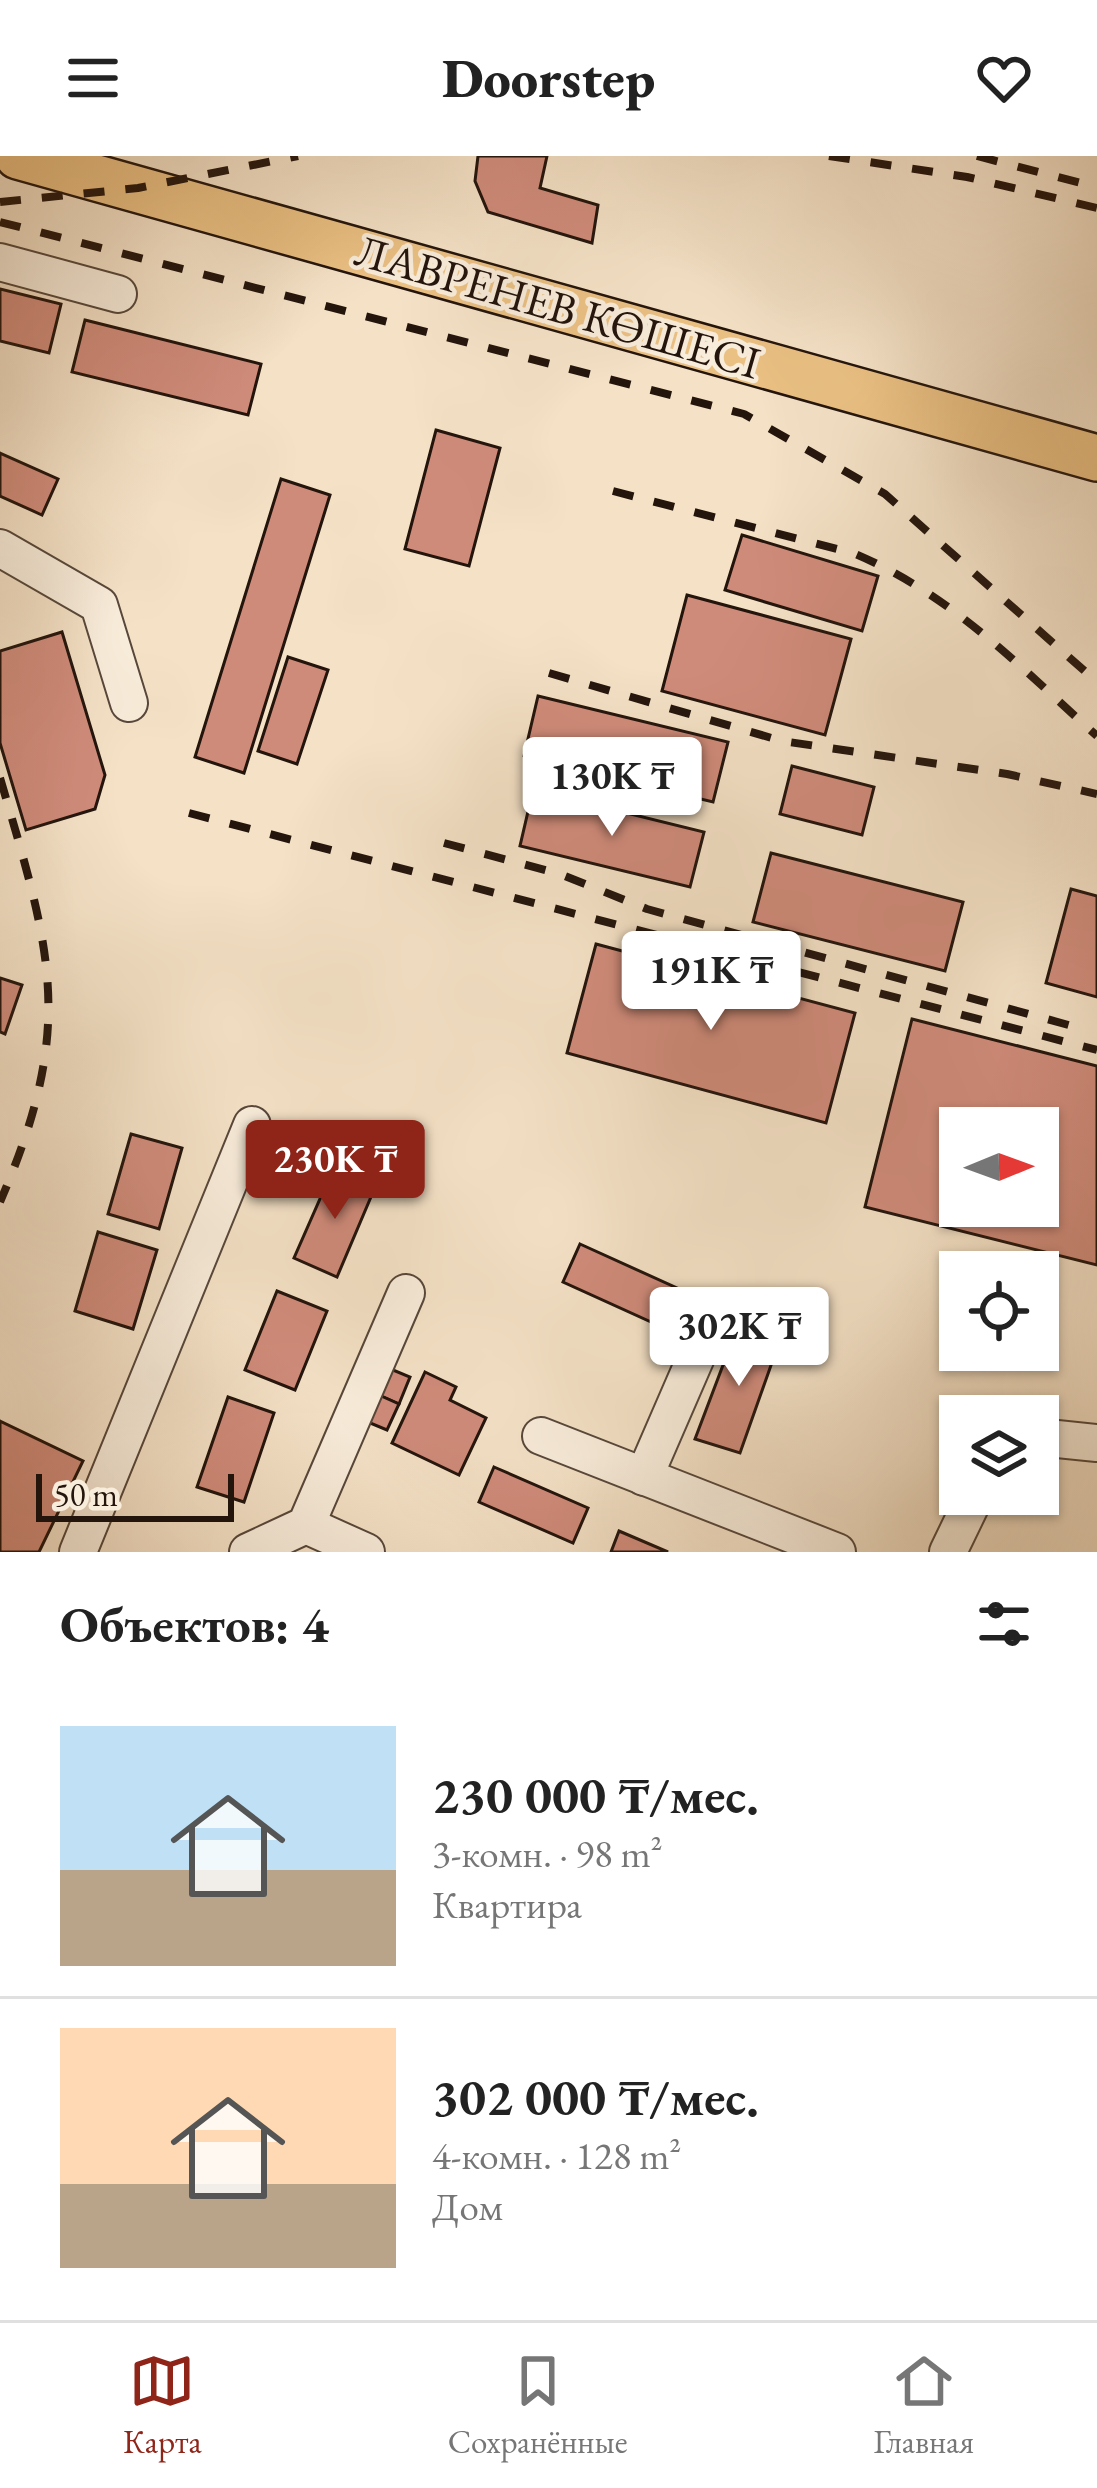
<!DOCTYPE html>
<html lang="ru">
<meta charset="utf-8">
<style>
body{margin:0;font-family:"EB Garamond",serif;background:#f6f6f6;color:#222;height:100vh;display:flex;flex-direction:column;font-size:45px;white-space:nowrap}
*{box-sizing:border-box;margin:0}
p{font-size:39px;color:#767676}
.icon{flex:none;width:66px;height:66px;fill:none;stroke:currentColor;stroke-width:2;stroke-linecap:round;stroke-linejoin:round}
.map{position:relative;height:1396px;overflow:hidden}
.panel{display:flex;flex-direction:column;background:#fff;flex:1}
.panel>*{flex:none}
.needle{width:78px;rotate:89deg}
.controls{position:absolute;left:939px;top:951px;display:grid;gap:24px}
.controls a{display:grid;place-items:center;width:120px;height:120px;border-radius:0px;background:#fff;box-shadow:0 3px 9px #0004;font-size:60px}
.scale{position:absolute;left:36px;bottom:30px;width:198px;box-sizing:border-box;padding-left:12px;border:6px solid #23140c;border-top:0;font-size:33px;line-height:42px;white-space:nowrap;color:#23140c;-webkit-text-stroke:9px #f8ecda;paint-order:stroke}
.price{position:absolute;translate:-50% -102px;padding:0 27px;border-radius:12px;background:#fff;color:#222;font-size:39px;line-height:78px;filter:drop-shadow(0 3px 6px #0008)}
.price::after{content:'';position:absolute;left:50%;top:72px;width:36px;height:27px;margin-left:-18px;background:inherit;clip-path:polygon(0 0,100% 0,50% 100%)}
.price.current{background:#8f2418;color:#fff}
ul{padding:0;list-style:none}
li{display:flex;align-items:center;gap:36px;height:300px;padding:0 60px}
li+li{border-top:3px solid #e0e0e0}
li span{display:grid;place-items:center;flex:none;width:336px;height:240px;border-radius:0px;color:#555}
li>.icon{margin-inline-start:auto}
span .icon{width:144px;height:144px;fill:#fffc;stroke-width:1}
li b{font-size:51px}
h2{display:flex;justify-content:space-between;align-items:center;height:144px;padding:0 60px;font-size:51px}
header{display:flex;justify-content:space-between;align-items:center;height:156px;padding:0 60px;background:#fff;font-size:54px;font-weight:800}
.tabs{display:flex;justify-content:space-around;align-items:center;height:168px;border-top:3px solid #e0e0e0;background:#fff;font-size:33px;color:#767676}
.tabs a{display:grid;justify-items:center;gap:6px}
.tabs .current{color:#8f2418}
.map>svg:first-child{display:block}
</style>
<header><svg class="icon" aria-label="menu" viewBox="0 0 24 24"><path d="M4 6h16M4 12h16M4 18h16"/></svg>Doorstep<svg class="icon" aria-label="heart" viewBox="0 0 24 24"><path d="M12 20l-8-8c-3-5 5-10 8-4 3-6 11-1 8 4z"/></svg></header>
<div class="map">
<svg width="1097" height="1396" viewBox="0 0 1097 1396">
<rect width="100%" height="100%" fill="#f4e1c6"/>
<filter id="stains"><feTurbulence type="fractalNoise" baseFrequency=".00167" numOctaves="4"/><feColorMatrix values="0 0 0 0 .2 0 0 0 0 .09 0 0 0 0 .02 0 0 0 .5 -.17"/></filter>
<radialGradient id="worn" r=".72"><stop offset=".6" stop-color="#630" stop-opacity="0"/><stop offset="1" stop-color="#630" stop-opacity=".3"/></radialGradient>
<g fill="#cf8b7a" stroke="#23140c" stroke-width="3" fill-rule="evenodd">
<polygon points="478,0 547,0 540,32 598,49 592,87 488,56 475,25"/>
<polygon points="0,133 61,148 49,197 0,185"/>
<polygon points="85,164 261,208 248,259 72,216"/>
<polygon points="436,274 500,292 469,410 405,393"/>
<polygon points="0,297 58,323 42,359 0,340"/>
<polygon points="281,323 330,339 244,617 195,601"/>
<polygon points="742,379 878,420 862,475 725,434"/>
<polygon points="687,439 851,483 825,579 662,535"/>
<polygon points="62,476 105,619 95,653 26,674 0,587 0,495"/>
<polygon points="288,501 328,514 297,608 258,595"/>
<polygon points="538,540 728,586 713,646 524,600"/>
<polygon points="792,610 874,631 862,679 780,658"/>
<polygon points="533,634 704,676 690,731 520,690"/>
<polygon points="771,697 963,746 945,815 753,766"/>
<polygon points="1071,733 1097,740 1097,841 1046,827"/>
<polygon points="596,788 855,857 826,967 567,897"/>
<polygon points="0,822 22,829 5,878 0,876"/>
<path d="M912,863l185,47v199l-232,-58zM960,972h78v78h-78z"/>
<polygon points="131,978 182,992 159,1073 108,1058"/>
<polygon points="334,1011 376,1029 337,1121 294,1102"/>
<polygon points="98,1076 157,1094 133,1173 75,1155"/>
<polygon points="580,1088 688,1137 671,1175 563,1126"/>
<polygon points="277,1135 327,1155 295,1234 245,1214"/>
<polygon points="739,1167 781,1181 740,1297 695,1283"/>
<polygon points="381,1209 410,1221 399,1248 370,1235"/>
<polygon points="425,1216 456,1231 450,1244 486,1262 459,1319 392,1287"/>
<polygon points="370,1235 399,1248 387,1274 358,1262"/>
<polygon points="228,1241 274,1257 244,1346 197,1331"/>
<polygon points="0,1265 83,1305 39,1396 0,1396"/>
<polygon points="494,1311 588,1352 573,1387 479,1346"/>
<polygon points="619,1375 668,1396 611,1396"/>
</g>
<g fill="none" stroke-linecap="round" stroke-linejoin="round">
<g stroke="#57473a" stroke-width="40">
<g id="minor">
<polyline points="0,106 118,138"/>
<polyline points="0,392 99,449 129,547"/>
<polyline points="541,1280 837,1396"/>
<polyline points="1038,1281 1097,1287"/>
<polyline points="644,1321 703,1185"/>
<polyline points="306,1369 366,1396"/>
<polyline points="78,1396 252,969"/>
<polyline points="248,1396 306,1369 406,1137"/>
<polyline points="948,1396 976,1338"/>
</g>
</g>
<g stroke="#23140c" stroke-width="50">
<polyline id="major" points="18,0 1097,302"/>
</g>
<use href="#minor" stroke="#f8ecda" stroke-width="36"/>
<use href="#major" stroke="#eac083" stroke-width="45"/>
<g stroke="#23140c" stroke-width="8" stroke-dasharray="21 21" stroke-linecap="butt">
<polyline points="829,0 967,21 1097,52"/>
<polyline points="977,0 1097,31"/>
<polyline points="0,46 138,32 298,0"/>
<polyline points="0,66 744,258 885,338 1097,526"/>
<path d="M613,335l240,62c98,41 166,113 244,183"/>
<polyline points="549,517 782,585 1007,618 1097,638"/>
<path d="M0,622c52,176 76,248 0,424"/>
<polyline points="189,657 1097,894"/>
<polyline points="444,687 560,718 647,753 1083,873"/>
</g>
</g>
<g text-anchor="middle" stroke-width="9" stroke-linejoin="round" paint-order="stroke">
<g font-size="45" fill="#23140c" stroke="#f8ecda">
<text transform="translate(558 150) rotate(16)" y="16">ЛАВРЕНЕВ КӨШЕСІ</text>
</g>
</g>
<rect width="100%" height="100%" filter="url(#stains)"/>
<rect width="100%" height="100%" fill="url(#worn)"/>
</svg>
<div class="controls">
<a><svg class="needle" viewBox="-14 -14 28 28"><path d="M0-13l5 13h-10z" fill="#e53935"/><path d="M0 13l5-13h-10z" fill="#767676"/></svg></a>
<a><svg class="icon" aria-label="locate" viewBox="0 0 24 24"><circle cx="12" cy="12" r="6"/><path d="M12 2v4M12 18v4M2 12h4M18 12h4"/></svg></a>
<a><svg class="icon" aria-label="layers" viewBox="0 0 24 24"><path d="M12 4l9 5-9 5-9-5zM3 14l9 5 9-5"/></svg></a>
</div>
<div class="scale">50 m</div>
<b class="price" style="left:612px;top:683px">130K ₸</b>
<b class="price" style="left:711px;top:877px">191K ₸</b>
<b class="price current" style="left:335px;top:1066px">230K ₸</b>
<b class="price" style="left:739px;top:1233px">302K ₸</b>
</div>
<section class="panel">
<h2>Объектов: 4<svg class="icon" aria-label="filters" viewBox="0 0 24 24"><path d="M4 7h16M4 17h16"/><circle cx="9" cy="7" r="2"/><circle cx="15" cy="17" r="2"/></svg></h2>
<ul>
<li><span style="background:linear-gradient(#bfe0f5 60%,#b9a48a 0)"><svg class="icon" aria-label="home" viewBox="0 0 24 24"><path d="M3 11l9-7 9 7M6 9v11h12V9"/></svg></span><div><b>230 000 ₸/мес.</b><p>3-комн. · 98 m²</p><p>Квартира</p></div></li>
<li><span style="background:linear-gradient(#ffd9b3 65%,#b9a48a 0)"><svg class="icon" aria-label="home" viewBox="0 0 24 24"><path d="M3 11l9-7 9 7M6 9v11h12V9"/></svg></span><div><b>302 000 ₸/мес.</b><p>4-комн. · 128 m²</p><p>Дом</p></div></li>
</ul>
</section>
<nav class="tabs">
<a class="current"><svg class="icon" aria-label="map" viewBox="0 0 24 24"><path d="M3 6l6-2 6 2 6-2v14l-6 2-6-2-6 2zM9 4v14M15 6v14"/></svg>Карта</a>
<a><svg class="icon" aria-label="saved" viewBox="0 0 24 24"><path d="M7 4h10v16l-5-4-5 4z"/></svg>Сохранённые</a>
<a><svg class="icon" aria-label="home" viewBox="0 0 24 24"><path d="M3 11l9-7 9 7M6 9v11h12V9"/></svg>Главная</a>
</nav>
